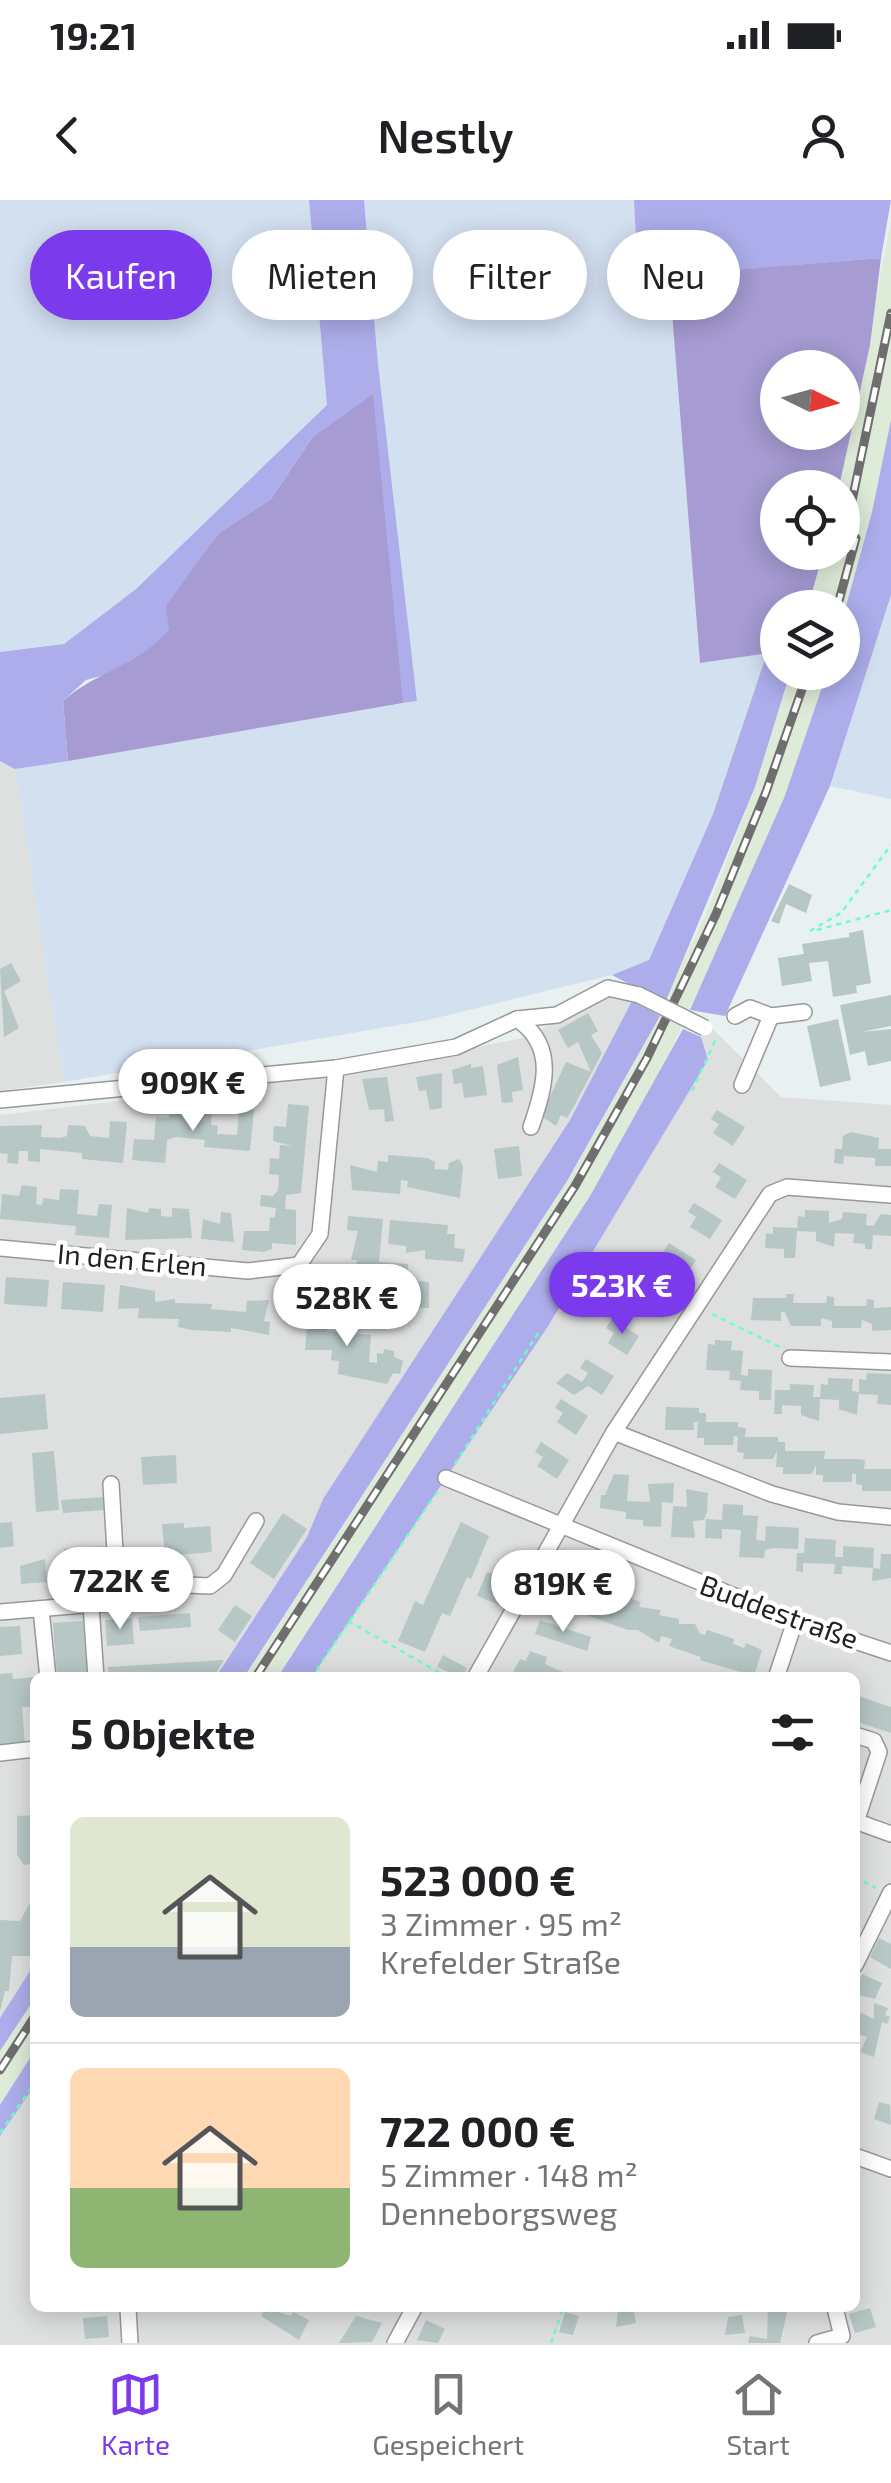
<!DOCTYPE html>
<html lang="de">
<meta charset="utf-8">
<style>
body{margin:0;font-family:"Exo 2",sans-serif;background:#f2f2f2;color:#202124;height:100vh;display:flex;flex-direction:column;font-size:38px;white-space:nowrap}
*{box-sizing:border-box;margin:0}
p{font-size:32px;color:#757577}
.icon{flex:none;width:55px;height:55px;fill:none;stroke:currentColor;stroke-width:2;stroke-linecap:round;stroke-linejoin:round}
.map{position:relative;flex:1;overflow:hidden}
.panel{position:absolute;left:30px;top:1472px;width:830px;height:640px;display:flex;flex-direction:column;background:#fff;border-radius:15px;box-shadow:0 5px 25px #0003}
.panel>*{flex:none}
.top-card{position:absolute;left:30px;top:30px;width:832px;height:90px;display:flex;gap:20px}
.needle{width:65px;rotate:95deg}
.buttons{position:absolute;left:760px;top:150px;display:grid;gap:20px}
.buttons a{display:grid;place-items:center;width:100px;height:100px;border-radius:50%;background:#fff;box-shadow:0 5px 25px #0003;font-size:50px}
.price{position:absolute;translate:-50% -85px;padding:0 22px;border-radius:35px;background:#fff;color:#222;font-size:32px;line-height:65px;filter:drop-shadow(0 2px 5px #0008)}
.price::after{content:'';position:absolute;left:50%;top:60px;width:30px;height:22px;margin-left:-15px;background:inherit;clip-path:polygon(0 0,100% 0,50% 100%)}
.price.current{background:#7c3aed;color:#fff}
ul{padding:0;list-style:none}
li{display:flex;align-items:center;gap:30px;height:250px;padding:0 40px}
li+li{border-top:2px solid #e0e0e0}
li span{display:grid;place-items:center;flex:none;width:280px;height:200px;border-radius:15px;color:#555}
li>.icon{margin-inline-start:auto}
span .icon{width:120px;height:120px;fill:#fffc;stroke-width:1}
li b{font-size:42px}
h2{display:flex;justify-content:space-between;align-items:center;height:120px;padding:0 40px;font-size:42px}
.tag{padding:0 35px;border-radius:45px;background:#fff;box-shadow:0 5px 25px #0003;font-size:35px;line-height:90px}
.tag.current{background:#7c3aed;color:#fff}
.status{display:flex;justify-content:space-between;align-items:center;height:70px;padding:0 50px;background:#fff;direction:ltr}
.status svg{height:28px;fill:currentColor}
header{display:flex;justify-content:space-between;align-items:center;height:130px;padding:0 40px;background:#fff;font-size:45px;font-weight:600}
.tab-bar{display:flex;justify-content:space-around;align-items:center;height:140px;border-top:2px solid #e0e0e0;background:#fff;font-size:28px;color:#757577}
.tab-bar a{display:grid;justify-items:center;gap:5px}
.tab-bar .current{color:#7c3aed}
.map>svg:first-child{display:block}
</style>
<div class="status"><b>19:21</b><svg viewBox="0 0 49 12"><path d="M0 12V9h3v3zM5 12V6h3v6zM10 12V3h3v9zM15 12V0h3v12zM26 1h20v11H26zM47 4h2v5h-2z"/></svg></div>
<header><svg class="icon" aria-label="back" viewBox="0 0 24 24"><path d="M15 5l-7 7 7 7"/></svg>Nestly<svg class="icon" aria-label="person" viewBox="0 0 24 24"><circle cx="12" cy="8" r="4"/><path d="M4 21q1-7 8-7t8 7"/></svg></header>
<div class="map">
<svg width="891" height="2143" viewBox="0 0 891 2143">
<rect width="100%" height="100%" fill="#e8f0f2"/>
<g fill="#dedfdf">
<polygon points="4,560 15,569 64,882 0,891 0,561"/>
<polygon points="603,796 632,801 570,920 323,1299 307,1337 215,1477 35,1478 35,1763 0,1818 0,915 348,874 527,837"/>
<polygon points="709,825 781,897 891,905 891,2143 0,2143 0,1936 35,1885 35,2108 855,2108 855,1478 312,1477 547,1128 708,860 701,837"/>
</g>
<g fill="#dfebd9">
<polygon points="891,21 891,220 872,312 843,417 842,408 808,408 823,353 842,352 839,287"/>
<polygon points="790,473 827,473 784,598 733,720 662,868 590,996 277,1477 244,1478 567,981 639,855 707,711 755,587"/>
<polygon points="35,1798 35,1850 0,1905 0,1851"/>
</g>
<g fill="#d3e0f0">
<polygon points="0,0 309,0 327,205 136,389 64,444 0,452"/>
<polygon points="364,0 634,0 638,77 669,75 700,463 767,453 713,614 649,760 612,775 428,820 64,882 15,569 417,501 378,164"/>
<polygon points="891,395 891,599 830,586"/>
</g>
<g fill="#adadec">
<polygon points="309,0 364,0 378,164 417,501 403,503 312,238 271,299 219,333 169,429 154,449 113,473 86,480 63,501 68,561 15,569 0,561 0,452 64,444 136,389 327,205"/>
<polygon points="634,0 891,0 881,58 638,78"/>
<polygon points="891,220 891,395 830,586 725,816 690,810 784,598 827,473 842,472 843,417 872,312"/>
<polygon points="777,452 778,472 790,473 755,587 665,803 612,775 649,760 713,614 767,453"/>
<polygon points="632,801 660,816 567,981 244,1477 215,1478 307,1337 323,1299 570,920"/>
<polygon points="683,829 701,837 708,860 547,1128 312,1477 277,1478 590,996"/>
<polygon points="35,1763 35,1798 0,1851 0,1818"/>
<polygon points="35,1850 35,1885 0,1936 0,1905"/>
</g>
<g fill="#a69bd2" fill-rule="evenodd">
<path d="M881,58l-11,87 -31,142 -61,1v64l45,1 -15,54 -30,1 -1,44 -77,11 -31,-388zM778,168h64v64h-64z"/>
<path d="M373,194l30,309 -335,58 -5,-60c33,-30 77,-35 106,-72l-3,-23 53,-73 52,-34 41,-61z"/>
</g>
<g fill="#b7c7c6">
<polygon points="789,684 812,695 806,713 786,704 779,724 771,721"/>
<polygon points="863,730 871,783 856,786 857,793 833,797 828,761 809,763 812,781 782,786 778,758 804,754 802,744 849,737 849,733"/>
<polygon points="11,763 21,781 4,791 19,828 4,837 0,769"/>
<polygon points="891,795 891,826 861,832 891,829 891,861 868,866 865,851 850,855 840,805"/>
<polygon points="588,813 598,831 591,835 602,853 574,906 567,918 561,915 556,926 541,916 566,862 591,872 578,842 568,848 558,830"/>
<polygon points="838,819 851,880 820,887 807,826"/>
<polygon points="518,857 523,890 512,892 513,902 502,903 497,865"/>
<polygon points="471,864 471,868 483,866 487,895 464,898 462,883 454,884 452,870"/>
<polygon points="442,873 442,908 430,910 426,890 419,891 416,877"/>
<polygon points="387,877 394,921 385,922 384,909 369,910 362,879"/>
<polygon points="288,904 309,906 301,993 286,995 285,1009 296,1010 296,1045 272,1043 272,1049 264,1052 242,1050 244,1031 269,1031 270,1017 275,1018 276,1008 260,1006 261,995 273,996 278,990 279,975 269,974 270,958 279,959 280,945 292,946 273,941 274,926 286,927"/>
<polygon points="188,908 212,910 211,925 218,926 217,934 237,935 239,908 254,910 250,951 204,947 205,940 176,937 167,940 165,963 132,960 134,939 154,940 156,917 169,918 170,910 188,912"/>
<polygon points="717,910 745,927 733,946 713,933 719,924 711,919"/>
<polygon points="110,921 127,922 123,963 82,959 82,953 40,949 40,962 28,961 28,951 19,951 18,964 7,963 8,954 0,953 0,926 42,925 41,937 60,938 67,936 68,925 85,926 90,936 109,938"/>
<polygon points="851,932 879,938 878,949 891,949 891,966 875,966 875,958 860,957 844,956 843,964 834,963 835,949 842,949 843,936"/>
<polygon points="519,946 522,976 498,979 494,949"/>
<polygon points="388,955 427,958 435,962 434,969 448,970 449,963 459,959 463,966 460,998 407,987 408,981 401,980 400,994 352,990 350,965 377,972 378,961 388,962"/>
<polygon points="719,963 747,980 735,999 715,987 721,977 713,972"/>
<polygon points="22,985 37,987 36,1004 42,1005 43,998 59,1000 60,989 79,990 77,1014 97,1016 99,1004 112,1005 109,1038 75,1035 76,1026 0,1019 2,994 19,996"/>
<polygon points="694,1003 722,1020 710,1039 690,1027 696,1017 688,1012"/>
<polygon points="127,1008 148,1013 149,1008 161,1009 161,1016 172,1017 172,1008 189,1009 192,1038 125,1040"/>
<polygon points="805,1010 829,1011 829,1023 842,1019 843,1012 867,1014 866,1025 873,1026 881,1014 891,1015 891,1036 873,1035 872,1049 865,1049 865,1044 853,1043 854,1034 835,1033 834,1047 816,1041 816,1032 797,1031 795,1058 784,1058 784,1049 765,1048 766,1033 773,1034 773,1027 797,1028 798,1016 805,1017"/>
<polygon points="221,1012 231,1013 234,1042 201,1039 203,1019 220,1024"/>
<polygon points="348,1016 383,1019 379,1062 408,1064 407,1080 429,1082 429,1108 366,1106 367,1096 360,1095 359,1103 344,1102 343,1094 330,1092 332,1071 355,1074 357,1060 351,1060 358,1031 347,1030"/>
<polygon points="390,1020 448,1025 447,1034 455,1034 454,1048 465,1049 463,1062 425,1059 425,1050 406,1053 406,1046 388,1044"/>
<polygon points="669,1043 696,1060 684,1079 664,1067 670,1057 663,1052"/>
<polygon points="6,1077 49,1080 47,1107 4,1104"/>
<polygon points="637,1079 665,1096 653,1115 633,1103 639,1093 631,1088"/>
<polygon points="63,1082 105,1085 103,1112 61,1109"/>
<polygon points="120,1085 155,1091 155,1102 175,1099 175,1103 212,1104 211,1109 246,1112 247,1101 269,1100 264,1121 270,1122 269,1135 231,1128 231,1132 192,1130 178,1127 179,1119 138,1118 139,1108 118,1109"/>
<polygon points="786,1094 794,1094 793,1103 826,1103 827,1096 834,1097 834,1106 866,1106 867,1099 874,1100 874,1108 891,1107 891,1130 872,1131 872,1124 862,1120 861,1128 832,1128 832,1121 821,1118 821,1126 791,1126 785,1112 781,1112 781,1121 751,1120 753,1098 786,1098"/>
<polygon points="296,1105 313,1106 312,1115 321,1116 320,1125 327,1125 327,1131 371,1135 369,1162 377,1163 377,1153 383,1154 384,1149 394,1151 394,1157 403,1161 400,1174 393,1173 387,1184 338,1174 339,1161 331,1160 332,1150 305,1150 307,1127 294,1126"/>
<polygon points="612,1119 639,1136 627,1155 608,1143 614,1133 606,1128"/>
<polygon points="715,1140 732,1141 731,1150 743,1151 741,1175 748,1176 748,1169 772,1170 771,1200 759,1200 759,1191 740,1190 741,1181 729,1180 730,1171 706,1170 708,1144 715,1145"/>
<polygon points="586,1159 614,1176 602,1195 588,1186 574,1195 556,1183 567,1173 582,1182 588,1173 580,1168"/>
<polygon points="867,1173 891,1174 891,1205 877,1204 878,1195 859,1194 859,1179 866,1180"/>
<polygon points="828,1178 853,1179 852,1191 859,1192 857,1215 839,1209 839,1200 820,1199 819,1221 801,1215 801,1206 782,1205 782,1214 774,1214 775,1190 790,1190 790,1184 814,1185 813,1197 820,1197 821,1184 828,1185"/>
<polygon points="45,1194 48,1229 0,1234 0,1198"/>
<polygon points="561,1199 588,1216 576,1235 557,1222 563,1213 555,1208"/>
<polygon points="666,1207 699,1208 699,1213 706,1213 706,1222 738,1222 738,1227 746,1228 745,1237 778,1237 778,1242 785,1242 785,1251 825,1251 824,1259 857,1259 865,1260 864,1269 891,1269 891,1291 862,1291 862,1285 856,1284 856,1274 852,1273 852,1282 823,1282 823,1275 816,1275 816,1265 812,1274 783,1274 783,1267 776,1267 777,1251 773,1259 743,1259 744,1253 737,1252 738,1237 734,1236 733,1245 704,1245 704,1238 697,1238 698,1222 694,1222 694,1230 665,1230"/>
<polygon points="541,1242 569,1260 557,1279 537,1266 543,1257 535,1252"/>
<polygon points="54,1251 59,1310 36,1312 32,1253"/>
<polygon points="176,1255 177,1283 143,1285 141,1257"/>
<polygon points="614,1274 629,1275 627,1301 650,1302 648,1284 674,1283 673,1303 662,1302 661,1327 643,1326 643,1320 626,1319 626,1312 600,1308 601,1295 605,1295"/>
<polygon points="686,1289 708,1293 707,1312 704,1320 693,1321 695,1338 671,1337 673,1306 687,1307"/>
<polygon points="103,1297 104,1310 63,1313 61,1300"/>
<polygon points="723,1304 743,1305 743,1315 758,1316 756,1340 765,1341 766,1326 799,1328 798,1349 774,1348 765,1350 764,1358 739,1357 741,1330 722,1329 722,1339 705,1338 706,1319 722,1320"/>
<polygon points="283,1313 307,1329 274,1379 250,1363"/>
<polygon points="12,1322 14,1346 0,1348 0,1323"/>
<polygon points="461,1322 489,1336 471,1379 467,1377 450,1416 442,1413 425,1452 398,1441 415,1401 423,1405"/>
<polygon points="184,1323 184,1328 210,1326 212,1352 165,1356 162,1324"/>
<polygon points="805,1338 836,1340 835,1357 843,1357 843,1346 874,1348 873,1368 842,1366 842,1374 834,1374 835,1364 803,1363 803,1372 796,1371 797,1353 804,1353"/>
<polygon points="105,1346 108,1377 67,1380 64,1349"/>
<polygon points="881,1354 891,1354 891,1378 872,1381 873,1368 880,1369"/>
<polygon points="45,1359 47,1382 21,1384 20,1366"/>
<polygon points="487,1372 512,1382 502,1406 477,1396"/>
<polygon points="572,1372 588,1377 588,1385 601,1386 606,1396 612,1392 641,1402 639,1407 661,1410 659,1415 679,1419 679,1424 695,1424 700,1434 705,1435 707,1430 734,1439 733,1444 744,1448 746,1443 762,1450 754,1476 700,1460 701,1457 669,1446 672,1439 661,1436 659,1443 638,1430 628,1430 556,1404 560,1382 566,1384"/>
<polygon points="235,1405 252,1416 235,1442 218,1430"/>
<polygon points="190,1413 191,1427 140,1431 138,1417"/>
<polygon points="132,1418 134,1444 107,1446 105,1420"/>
<polygon points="540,1420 591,1437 587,1451 535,1434"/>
<polygon points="83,1421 87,1474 57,1476 53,1423"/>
<polygon points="20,1426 22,1454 0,1456 0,1427"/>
<polygon points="530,1451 547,1457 545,1464 576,1478 510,1478 520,1459 526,1461"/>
<polygon points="443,1455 467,1468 462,1478 437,1467"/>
<polygon points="224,1460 213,1478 109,1478 108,1467"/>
<polygon points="12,1473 13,1479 34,1477 35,1507 22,1507 25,1546 0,1547 0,1474"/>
<polygon points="855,1495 891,1507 891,1533 855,1521"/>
<polygon points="35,1615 35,1663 24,1665 17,1655 17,1616"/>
<polygon points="35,1694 35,1756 12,1756 9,1791 5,1791 0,1811 0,1720 20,1721"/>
<polygon points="879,1738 891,1744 891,1769 870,1757"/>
<polygon points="862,1774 882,1783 875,1799 855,1794"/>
<polygon points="874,1803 888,1808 885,1815 890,1817 887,1824 882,1822 874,1857 860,1852 867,1837 855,1833 855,1810 874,1819"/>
<polygon points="879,1902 890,1905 891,1925 874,1919"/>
<polygon points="265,2108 291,2116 293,2112 309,2120 299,2140 261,2116"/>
<polygon points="633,2108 636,2123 616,2127 618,2111"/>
<polygon points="768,2108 788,2108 780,2143 748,2143 750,2136 767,2139"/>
<polygon points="870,2108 876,2127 855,2133 849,2114"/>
<polygon points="565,2112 579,2116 573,2135 559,2132"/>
<polygon points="742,2115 745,2133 725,2135 728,2117"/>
<polygon points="107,2116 109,2137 85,2139 83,2118"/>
<polygon points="356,2116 382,2123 372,2142 339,2143"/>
<polygon points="426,2120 445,2129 438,2143 417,2140"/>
</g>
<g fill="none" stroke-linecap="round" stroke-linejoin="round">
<g stroke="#989898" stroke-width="18">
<g id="minor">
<polyline points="735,816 750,808 771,816 804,812"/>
<path d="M517,819c40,27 28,68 14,108"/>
<polyline points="742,885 771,816"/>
<polyline points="0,900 336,868 456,847 517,819 557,815 608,788 639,795"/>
<polyline points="0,1048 248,1071 299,1065 320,1034 336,868"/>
<polyline points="790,1158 891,1162"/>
<polyline points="614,1232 772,1294 838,1312 891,1317"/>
<polyline points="446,1278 795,1421 891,1453"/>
<polyline points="111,1284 118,1402"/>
<polyline points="91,1405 96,1478"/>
<polyline points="41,1409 48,1478"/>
<polyline points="0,1412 132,1401 164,1384 210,1386 224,1375 256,1321"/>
<polyline points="475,1478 614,1232 770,994 787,987 891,995"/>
<polyline points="776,1478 795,1421"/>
<polyline points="855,1535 874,1541 879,1552 856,1622"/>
<polyline points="0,1553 35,1549"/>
<polyline points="855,1621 891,1634"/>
<polyline points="855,1765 891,1692"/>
<polyline points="855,1956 891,1969"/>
<polyline points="128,2108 130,2143"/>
<polyline points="395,2143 414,2108"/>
<polyline points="817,2143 842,2136 835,2108"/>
</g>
</g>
<g stroke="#6dfec3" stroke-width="2.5" stroke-dasharray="5 5" stroke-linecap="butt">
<polyline points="817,730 891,710"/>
<polyline points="810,731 841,713 891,645"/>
<polyline points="692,891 715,841"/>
<polyline points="712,1114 780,1147"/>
<polyline points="455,1264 540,1130"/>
<polyline points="348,1421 449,1478"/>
<polyline points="311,1478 437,1292"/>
<polyline points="855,1677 876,1688"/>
<polyline points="0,1933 35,1882"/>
<polyline points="551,2143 563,2108"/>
</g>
<use href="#minor" stroke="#fff" stroke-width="15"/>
<g stroke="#6f6f6f" stroke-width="9">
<g id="rail">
<polyline points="842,349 891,113"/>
<polyline points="837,408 856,338"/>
<polyline points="255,1478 575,986 647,858 716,714 766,592 808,472"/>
<polyline points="0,1870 35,1816"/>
</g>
</g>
<use href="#rail" stroke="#fff" stroke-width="5" stroke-dasharray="15" stroke-linecap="butt"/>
<g stroke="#989898" stroke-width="18" stroke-linecap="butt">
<polyline id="minor-bridge" points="639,795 705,828"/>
</g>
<use href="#minor-bridge" stroke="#fff" stroke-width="15"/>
</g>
<g text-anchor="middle" stroke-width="9" stroke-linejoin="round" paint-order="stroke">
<g font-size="28" fill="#212121" stroke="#fff">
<text transform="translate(132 1060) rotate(5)" y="10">In den Erlen</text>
<text transform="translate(779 1412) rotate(20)" y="10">Buddestraße</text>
</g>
</g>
</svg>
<div class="buttons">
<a><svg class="needle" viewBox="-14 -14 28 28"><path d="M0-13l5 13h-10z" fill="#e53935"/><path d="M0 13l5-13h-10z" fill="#757577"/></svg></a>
<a><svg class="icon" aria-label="locate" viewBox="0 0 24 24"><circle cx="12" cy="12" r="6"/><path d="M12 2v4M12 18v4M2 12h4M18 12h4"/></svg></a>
<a><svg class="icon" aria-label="layers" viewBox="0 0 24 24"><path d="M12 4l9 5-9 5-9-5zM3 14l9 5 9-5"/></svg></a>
</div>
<b class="price" style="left:193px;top:934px">909K €</b>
<b class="price current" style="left:622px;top:1137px">523K €</b>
<b class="price" style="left:347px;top:1149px">528K €</b>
<b class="price" style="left:120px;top:1432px">722K €</b>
<b class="price" style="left:563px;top:1435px">819K €</b>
<div class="top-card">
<a class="tag current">Kaufen</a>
<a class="tag">Mieten</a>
<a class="tag">Filter</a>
<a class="tag">Neu</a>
</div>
<section class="panel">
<h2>5 Objekte<svg class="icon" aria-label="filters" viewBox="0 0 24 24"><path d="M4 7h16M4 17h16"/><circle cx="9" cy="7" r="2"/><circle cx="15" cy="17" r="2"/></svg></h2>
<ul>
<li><span style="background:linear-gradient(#dfe7d0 65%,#9aa5b1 0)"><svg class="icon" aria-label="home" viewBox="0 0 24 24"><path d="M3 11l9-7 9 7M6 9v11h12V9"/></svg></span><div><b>523 000 €</b><p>3 Zimmer · 95 m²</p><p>Krefelder Straße</p></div></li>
<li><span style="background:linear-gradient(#ffd9b3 60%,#8fb573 0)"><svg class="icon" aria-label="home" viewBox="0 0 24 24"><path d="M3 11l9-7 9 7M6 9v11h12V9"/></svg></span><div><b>722 000 €</b><p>5 Zimmer · 148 m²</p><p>Denneborgsweg</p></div></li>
</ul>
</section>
</div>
<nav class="tab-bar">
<a class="current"><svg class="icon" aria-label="map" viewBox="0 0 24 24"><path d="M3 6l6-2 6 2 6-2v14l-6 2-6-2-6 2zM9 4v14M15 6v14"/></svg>Karte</a>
<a><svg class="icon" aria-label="saved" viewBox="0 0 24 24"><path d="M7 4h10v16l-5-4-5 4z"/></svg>Gespeichert</a>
<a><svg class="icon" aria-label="home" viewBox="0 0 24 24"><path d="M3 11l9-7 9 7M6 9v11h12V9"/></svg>Start</a>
</nav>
